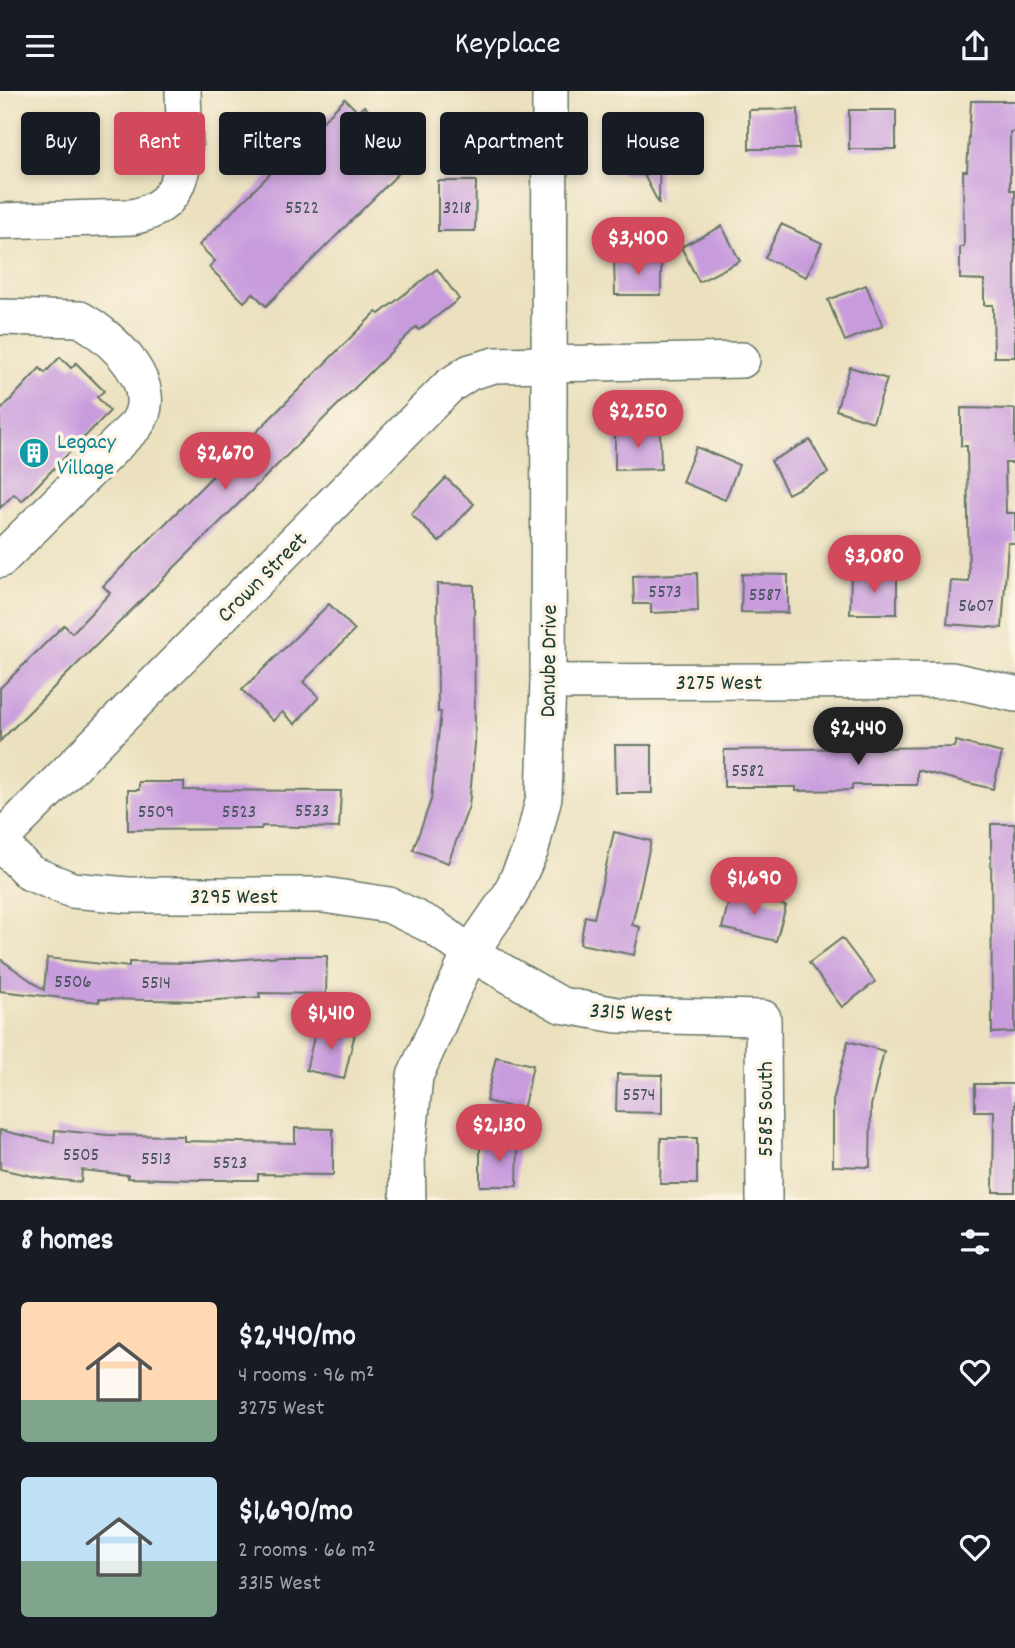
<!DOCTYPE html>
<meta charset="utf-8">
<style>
body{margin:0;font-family:Dekko,sans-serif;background:#20242c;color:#f1f3f6;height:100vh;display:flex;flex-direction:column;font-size:26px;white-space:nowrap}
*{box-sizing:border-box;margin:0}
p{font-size:23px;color:#9ea1a6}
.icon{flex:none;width:38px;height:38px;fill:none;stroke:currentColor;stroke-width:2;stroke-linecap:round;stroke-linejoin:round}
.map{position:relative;height:1109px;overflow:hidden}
.side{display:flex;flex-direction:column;background:#171b24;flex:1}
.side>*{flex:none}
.banner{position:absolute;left:21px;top:21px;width:973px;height:63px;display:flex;gap:14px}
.price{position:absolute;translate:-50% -60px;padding:0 16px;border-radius:24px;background:#d1495b;color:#fff;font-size:23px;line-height:46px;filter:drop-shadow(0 2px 4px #0008)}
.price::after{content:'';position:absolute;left:50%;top:42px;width:21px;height:16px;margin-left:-10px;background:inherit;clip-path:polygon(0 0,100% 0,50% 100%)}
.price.on{background:#222;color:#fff}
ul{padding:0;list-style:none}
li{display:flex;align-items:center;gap:21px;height:175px;padding:0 21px}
li span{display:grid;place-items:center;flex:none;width:196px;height:140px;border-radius:7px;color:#555}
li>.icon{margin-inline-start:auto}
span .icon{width:84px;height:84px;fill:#fffc;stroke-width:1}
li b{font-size:30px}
h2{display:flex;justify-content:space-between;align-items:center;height:84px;padding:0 21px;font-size:30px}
.pill{padding:0 24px;border-radius:7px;background:#171b24;box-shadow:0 4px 10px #0003;font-size:24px;line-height:63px}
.pill.on{background:#d1495b;color:#fff}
header{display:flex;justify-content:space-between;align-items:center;height:91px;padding:0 21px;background:#171b24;font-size:32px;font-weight:600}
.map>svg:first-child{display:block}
</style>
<header><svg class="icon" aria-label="menu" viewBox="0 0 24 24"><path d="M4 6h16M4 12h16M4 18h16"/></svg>Keyplace<svg class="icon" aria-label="share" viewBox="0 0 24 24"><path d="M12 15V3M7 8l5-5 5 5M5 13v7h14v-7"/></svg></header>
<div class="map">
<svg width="1015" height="1109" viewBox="0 0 1015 1109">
<rect width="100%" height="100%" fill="#fcf5e5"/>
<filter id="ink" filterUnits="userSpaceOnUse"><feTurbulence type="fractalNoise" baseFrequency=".0143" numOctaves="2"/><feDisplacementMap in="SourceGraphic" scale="14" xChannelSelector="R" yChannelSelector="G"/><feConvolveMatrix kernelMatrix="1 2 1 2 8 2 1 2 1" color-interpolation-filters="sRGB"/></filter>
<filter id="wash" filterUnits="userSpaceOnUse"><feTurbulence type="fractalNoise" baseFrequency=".00686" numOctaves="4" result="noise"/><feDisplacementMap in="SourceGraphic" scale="28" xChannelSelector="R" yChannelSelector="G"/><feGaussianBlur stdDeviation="1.57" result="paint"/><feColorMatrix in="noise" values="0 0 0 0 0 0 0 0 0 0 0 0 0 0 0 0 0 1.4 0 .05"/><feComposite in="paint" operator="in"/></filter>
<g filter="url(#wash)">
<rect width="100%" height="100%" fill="#ebe1bf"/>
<g id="blocks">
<g fill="#c89bdd">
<polygon points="345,8 358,21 364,15 401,53 397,57 410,71 266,215 253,202 244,211 209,176 215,170 199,154 277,76 272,71 304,39 310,43"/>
<polygon points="971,10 1015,10 1015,41 1010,41 1010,99 1015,99 1015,266 994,266 993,214 984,214 984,189 960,188 960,156 964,156 963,80 967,80"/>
<polygon points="798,18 799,58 749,58 749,19"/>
<rect x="849" y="19" width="47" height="39"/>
<polygon points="623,39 660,39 659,113 644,84 622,83"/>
<polygon points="438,90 476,90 475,140 438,140"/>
<polygon points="781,133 822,152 806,186 765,167"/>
<polygon points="722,135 740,170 699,191 681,156"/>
<polygon points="661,167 661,204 615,204 614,168"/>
<polygon points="437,178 459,208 419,239 416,236 0,650 0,597 64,534 72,542 110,502 103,495 376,221 379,223"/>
<polygon points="866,194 883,235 845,250 828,209"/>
<polygon points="60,266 71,277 76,272 104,300 97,306 110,320 22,410 14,403 0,417 0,320 40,277 45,282"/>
<polygon points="850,276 887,288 873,331 836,319"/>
<polygon points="961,317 1015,318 1015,372 1005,372 1006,422 1015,422 1015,452 1008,452 1002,537 947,533 951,490 969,491 967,355 961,355"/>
<polygon points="660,339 661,378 615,379 615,340"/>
<polygon points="810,349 828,382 788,403 771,370"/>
<polygon points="696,356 739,374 725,409 682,391"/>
<polygon points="446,387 474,413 439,451 411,423"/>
<polygon points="697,482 698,520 651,522 651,513 634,513 633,485"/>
<polygon points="742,483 788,484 788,522 741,521"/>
<polygon points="851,485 897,485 897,523 850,523"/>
<polygon points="437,493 474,494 475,653 469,715 448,772 413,759 431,709 441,621 438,621"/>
<polygon points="329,513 355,539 303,591 319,606 295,633 282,621 273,630 242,599"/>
<polygon points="956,650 1002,662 993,698 917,679 917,694 852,694 852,699 796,700 796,696 724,696 724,659 954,656"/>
<polygon points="615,654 652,654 652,702 616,702"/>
<polygon points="139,691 184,691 184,699 341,700 339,737 262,735 261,738 128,739 128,699 139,699"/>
<polygon points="991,733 1015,733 1015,941 992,942"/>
<polygon points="614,741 651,750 632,834 640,836 634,864 580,853 585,825 594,827"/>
<polygon points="731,801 786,815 776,850 722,837"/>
<polygon points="842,847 875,891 842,916 809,872"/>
<polygon points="281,865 327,865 326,903 259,902 260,906 203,910 99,908 99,911 0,900 0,868 44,899 47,867 129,876 129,871 196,872"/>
<polygon points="317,934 355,942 344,988 306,979"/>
<polygon points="848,950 884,960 871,1015 870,1076 833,1075 833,1010"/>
<polygon points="496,966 533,974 523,1019 486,1010"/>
<polygon points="617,983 662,984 662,1022 616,1021"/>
<polygon points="975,993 1015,993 1015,1101 993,1101 994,1020 975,1020"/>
<polygon points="295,1037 333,1038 333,1084 258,1083 258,1089 203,1089 128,1087 128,1084 82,1079 81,1091 41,1087 0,1078 0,1039 54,1052 55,1039 108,1044 184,1045 184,1050 295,1052"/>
<polygon points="661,1047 697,1047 697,1093 660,1093"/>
<polygon points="480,1050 518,1051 517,1095 480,1095"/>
</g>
</g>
</g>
<g filter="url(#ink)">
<use href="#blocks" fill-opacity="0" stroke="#667665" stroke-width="2"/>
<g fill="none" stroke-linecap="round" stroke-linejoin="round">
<g stroke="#667665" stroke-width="38">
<g id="minor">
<path d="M0,130l132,-4c64,-12 52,-76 51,-126"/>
<path d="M0,226l80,2c32,18 85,67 56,106l-136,135"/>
<polyline points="548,591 952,589 1015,603"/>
<polyline points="0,749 449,295 470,281 495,274 742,269"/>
<polyline points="0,752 30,782 72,799 128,804 324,804 389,814 434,836 470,862 561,914 617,924 763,927 764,1109"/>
<polyline points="408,1109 407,1065 415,985 470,862 510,804 531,758 544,706 548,591 550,0"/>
</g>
</g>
<use href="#minor" stroke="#fff" stroke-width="35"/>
</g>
</g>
<defs>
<g id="building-disc" transform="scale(1.575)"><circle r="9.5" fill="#0f9aa8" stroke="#fcf5e5"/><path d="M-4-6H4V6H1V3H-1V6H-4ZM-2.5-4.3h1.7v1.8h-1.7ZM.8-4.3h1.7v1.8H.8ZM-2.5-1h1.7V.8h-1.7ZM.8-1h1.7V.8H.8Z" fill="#fff"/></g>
</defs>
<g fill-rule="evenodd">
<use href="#building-disc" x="34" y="362"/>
</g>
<g text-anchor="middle" stroke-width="7" stroke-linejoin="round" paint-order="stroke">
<g font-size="19" fill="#49545e">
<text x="302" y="122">5522</text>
<text x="457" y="122">3218</text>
<text x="665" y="506">5573</text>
<text x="765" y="509">5587</text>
<text x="976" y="520">5607</text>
<text x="748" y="685">5582</text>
<text x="312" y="725">5533</text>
<text x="156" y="726">5509</text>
<text x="239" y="726">5523</text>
<text x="73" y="896">5506</text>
<text x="156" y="897">5514</text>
<text x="639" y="1009">5574</text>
<text x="81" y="1069">5505</text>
<text x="156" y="1073">5513</text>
<text x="230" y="1077">5523</text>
</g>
<g font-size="23" fill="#0d838f" stroke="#fcf5e5" text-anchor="start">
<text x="57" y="357">Legacy<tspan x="57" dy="26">Village</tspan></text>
</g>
<g font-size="23" fill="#1f3d34" stroke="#fcf5e5">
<text transform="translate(261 485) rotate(-45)" y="8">Crown Street</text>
<text transform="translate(547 570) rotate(-89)" y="8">Danube Drive</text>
<text x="719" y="598">3275 West</text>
<text x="234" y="812">3295 West</text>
<text transform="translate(631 920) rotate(3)" y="8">3315 West</text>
<text transform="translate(764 1018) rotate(-90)" y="8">5585 South</text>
</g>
</g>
</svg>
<b class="price" style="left:638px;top:186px">$3,400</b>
<b class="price" style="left:638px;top:359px">$2,250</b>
<b class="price" style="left:225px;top:401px">$2,670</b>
<b class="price" style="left:874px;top:504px">$3,080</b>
<b class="price on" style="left:858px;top:676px">$2,440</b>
<b class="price" style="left:754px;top:826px">$1,690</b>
<b class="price" style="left:331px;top:961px">$1,410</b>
<b class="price" style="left:499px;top:1073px">$2,130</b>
<div class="banner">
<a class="pill">Buy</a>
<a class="pill on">Rent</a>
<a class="pill">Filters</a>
<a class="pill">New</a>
<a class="pill">Apartment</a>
<a class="pill">House</a>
</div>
</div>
<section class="side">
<h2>8 homes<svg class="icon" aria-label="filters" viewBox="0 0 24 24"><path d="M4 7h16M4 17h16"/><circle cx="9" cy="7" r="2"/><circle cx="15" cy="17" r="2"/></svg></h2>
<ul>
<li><span style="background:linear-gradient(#ffd9b3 70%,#7fa58c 0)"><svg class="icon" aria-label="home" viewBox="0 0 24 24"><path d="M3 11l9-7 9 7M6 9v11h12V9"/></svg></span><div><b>$2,440/mo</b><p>4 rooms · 96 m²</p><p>3275 West</p></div><svg class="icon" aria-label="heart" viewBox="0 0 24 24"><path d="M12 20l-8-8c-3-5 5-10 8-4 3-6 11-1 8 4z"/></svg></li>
<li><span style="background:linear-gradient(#bfe0f5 60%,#7fa58c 0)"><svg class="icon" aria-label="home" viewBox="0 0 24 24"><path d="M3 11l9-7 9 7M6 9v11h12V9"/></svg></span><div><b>$1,690/mo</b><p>2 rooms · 66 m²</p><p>3315 West</p></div><svg class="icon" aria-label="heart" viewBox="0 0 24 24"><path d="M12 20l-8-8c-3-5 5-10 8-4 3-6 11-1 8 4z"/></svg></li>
</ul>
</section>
